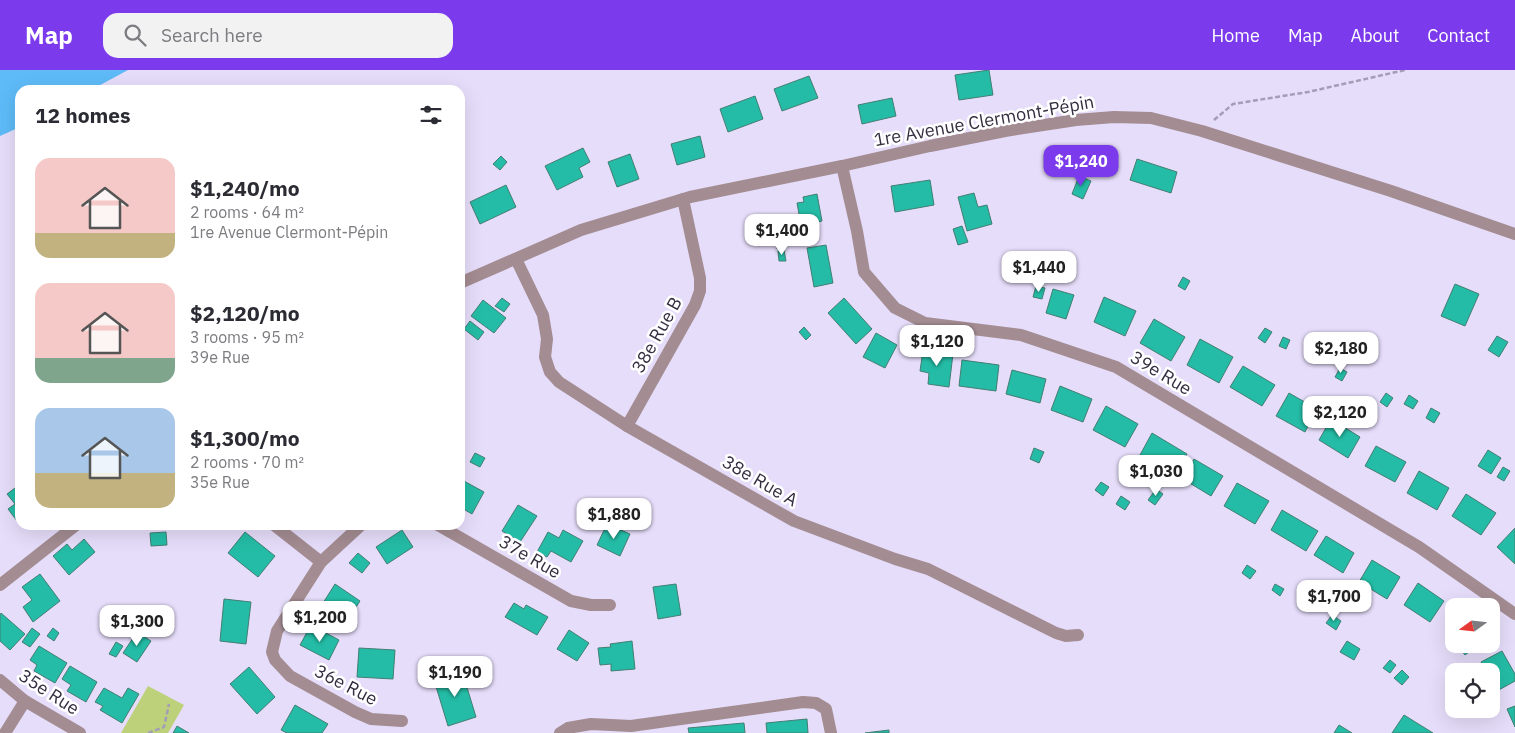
<!DOCTYPE html>
<meta charset="utf-8">
<style>
body{margin:0;font-family:"IBM Plex Sans",sans-serif;background:#f2f2f3;color:#2b2b33;height:100vh;display:flex;flex-direction:column;font-size:19px;white-space:nowrap}
*{box-sizing:border-box;margin:0}
p{font-size:16px;color:#7c7c81}
.icon{flex:none;width:28px;height:28px;fill:none;stroke:currentColor;stroke-width:2;stroke-linecap:round;stroke-linejoin:round}
.map{position:relative;flex:1;overflow:hidden}
.drawer{position:absolute;left:15px;top:15px;width:450px;height:445px;display:flex;flex-direction:column;background:#fff;border-radius:15px;box-shadow:0 5px 20px #0002}
.drawer>*{flex:none}
.needle{width:32px;rotate:255deg}
.buttons{position:absolute;left:1445px;top:528px;display:grid;gap:10px}
.buttons a{display:grid;place-items:center;width:55px;height:55px;border-radius:10px;background:#fff;box-shadow:0 5px 20px #0002;font-size:25px}
.price{position:absolute;translate:-50% -42px;padding:0 11px;border-radius:10px;background:#fff;color:#222;font-size:16px;line-height:32px;filter:drop-shadow(0 1px 2px #0008)}
.price::after{content:'';position:absolute;left:50%;top:30px;width:15px;height:11px;margin-left:-8px;background:inherit;clip-path:polygon(0 0,100% 0,50% 100%)}
.price.active{background:#7c3aed;color:#fff}
ul{padding:0;list-style:none}
li{display:flex;align-items:center;gap:15px;height:125px;padding:0 20px}
li span{display:grid;place-items:center;flex:none;width:140px;height:100px;border-radius:15px;color:#555}
li>.icon{margin-inline-start:auto}
span .icon{width:60px;height:60px;fill:#fffc;stroke-width:1}
li b{font-size:21px}
h2{display:flex;justify-content:space-between;align-items:center;height:60px;padding:0 20px;font-size:21px}
header{display:flex;align-items:center;gap:30px;box-sizing:border-box;height:70px;padding:0 25px;background:#7c3aed;color:#fff}
header strong{font-size:24px}
nav{display:flex;gap:28px;margin-inline-start:auto;font-size:18px}
.search{width:350px;height:45px;background:#f2f2f3;display:flex;align-items:center;gap:12px;box-sizing:border-box;padding:0 18px;border-radius:15px;color:#7c7c81;font-size:19px}
.map>svg:first-child{display:block}
</style>
<header>
<strong>Map</strong>
<div class="search"><svg class="icon" aria-label="search" viewBox="0 0 24 24"><circle cx="10" cy="10" r="6"/><path d="M15 15l6 6"/></svg>Search here</div>
<nav><a>Home</a><a>Map</a><a>About</a><a>Contact</a></nav>
</header>
<div class="map">
<svg width="1515" height="663" viewBox="0 0 1515 663">
<rect width="100%" height="100%" fill="#e6ddfa"/>
<polygon fill="#bdd17b" points="148,616 184,635 168,663 121,663"/>
<polygon fill="#5ebbf7" points="0,0 128,0 91,20 20,20 20,57 0,66"/>
<g fill="#24bca6" stroke="#437e73">
<polygon points="989,0 993,25 959,30 955,5"/>
<polygon points="809,6 818,28 782,41 774,19"/>
<polygon points="755,26 763,49 728,62 720,39"/>
<polygon points="892,28 896,46 862,54 858,35"/>
<polygon points="700,66 705,87 677,95 671,74"/>
<polygon points="583,78 590,92 579,98 583,107 557,120 545,96"/>
<polygon points="630,84 639,109 617,117 608,92"/>
<polygon points="501,86 507,92 500,100 493,94"/>
<polygon points="1137,89 1177,102 1171,123 1130,110"/>
<polygon points="1079,106 1091,111 1083,129 1072,124"/>
<polygon points="930,110 934,135 895,142 891,116"/>
<polygon points="506,115 516,137 480,154 470,132"/>
<polygon points="974,123 978,137 987,135 992,154 967,161 958,127"/>
<polygon points="817,124 822,151 801,155 797,133 804,132 803,127"/>
<polygon points="962,156 968,172 958,175 953,159"/>
<polygon points="784,165 786,177 777,179 775,166"/>
<polygon points="826,175 833,213 814,217 807,178"/>
<polygon points="784,180 786,191 779,191 778,181"/>
<polygon points="1183,207 1190,211 1185,220 1178,216"/>
<polygon points="1455,214 1479,224 1465,256 1441,246"/>
<polygon points="1036,216 1045,218 1042,229 1033,227"/>
<polygon points="1053,219 1074,225 1066,249 1046,243"/>
<polygon points="1104,227 1136,241 1125,266 1094,252"/>
<polygon points="502,228 510,234 504,242 495,236"/>
<polygon points="844,228 872,259 856,274 828,243"/>
<polygon points="483,230 506,248 494,263 471,246"/>
<polygon points="1154,249 1185,267 1171,291 1140,273"/>
<polygon points="470,251 484,262 478,270 464,259"/>
<polygon points="804,257 811,265 806,270 799,262"/>
<polygon points="1265,258 1272,262 1265,273 1258,268"/>
<polygon points="876,263 897,275 885,298 863,287"/>
<polygon points="1497,266 1508,272 1499,287 1488,280"/>
<polygon points="1283,267 1290,270 1286,279 1279,276"/>
<polygon points="1200,269 1233,287 1219,313 1187,295"/>
<polygon points="923,280 953,284 949,317 928,314 929,303 920,301"/>
<polygon points="962,290 999,295 996,321 959,316"/>
<polygon points="1243,296 1275,315 1262,336 1230,317"/>
<polygon points="1340,298 1347,302 1342,311 1335,307"/>
<polygon points="1012,300 1046,309 1040,333 1006,324"/>
<polygon points="1060,316 1092,329 1083,352 1051,340"/>
<polygon points="1289,323 1317,339 1305,362 1276,346"/>
<polygon points="1386,323 1393,328 1387,337 1380,332"/>
<polygon points="1409,325 1418,331 1413,339 1404,334"/>
<polygon points="1106,336 1138,354 1125,377 1093,360"/>
<polygon points="1431,338 1440,343 1434,353 1426,348"/>
<polygon points="1331,349 1360,367 1348,388 1319,370"/>
<polygon points="1152,363 1187,384 1176,402 1169,398 1167,401 1140,385"/>
<polygon points="1376,376 1406,392 1395,412 1365,396"/>
<polygon points="1034,378 1044,382 1039,393 1030,389"/>
<polygon points="1488,380 1501,388 1491,404 1478,396"/>
<polygon points="475,383 485,388 480,397 470,392"/>
<polygon points="1194,389 1223,406 1211,426 1183,409"/>
<polygon points="1503,397 1510,401 1504,411 1497,407"/>
<polygon points="1419,401 1449,418 1437,440 1407,423"/>
<polygon points="462,410 484,422 472,444 460,437 460,414"/>
<polygon points="1101,412 1109,417 1103,426 1095,420"/>
<polygon points="1237,413 1269,431 1255,454 1224,436"/>
<polygon points="15,418 19,423 20,422 20,455 8,439 15,434 7,424"/>
<polygon points="1156,419 1163,424 1155,435 1148,430"/>
<polygon points="1466,424 1496,443 1481,465 1452,446"/>
<polygon points="1121,426 1130,432 1125,440 1116,434"/>
<polygon points="518,435 537,446 520,472 502,461"/>
<polygon points="1282,440 1318,461 1306,481 1271,460"/>
<polygon points="607,454 630,464 620,486 597,475"/>
<polygon points="1515,458 1515,494 1497,477"/>
<polygon points="402,460 413,477 387,494 376,477"/>
<polygon points="563,460 583,471 571,492 551,481 547,487 537,482 548,462 559,468"/>
<polygon points="166,462 167,475 151,476 150,463"/>
<polygon points="245,462 275,486 258,507 228,483"/>
<polygon points="1326,466 1354,483 1343,503 1314,485"/>
<polygon points="84,469 95,482 69,505 53,486 67,474 72,480"/>
<polygon points="358,483 370,493 362,503 349,493"/>
<polygon points="1372,490 1400,507 1387,529 1359,512"/>
<polygon points="1247,495 1256,501 1250,509 1242,503"/>
<polygon points="40,504 60,531 33,552 23,537 32,530 22,517"/>
<polygon points="1418,513 1444,531 1430,552 1404,535"/>
<polygon points="335,514 360,531 348,550 323,533"/>
<polygon points="676,514 681,545 658,549 653,517"/>
<polygon points="1275,514 1284,519 1280,526 1272,520"/>
<polygon points="224,529 251,532 246,574 220,571"/>
<polygon points="514,533 524,539 526,535 548,547 537,565 505,547"/>
<polygon points="1,543 25,564 10,580 0,571 0,545"/>
<polygon points="1332,545 1341,551 1336,560 1326,553"/>
<polygon points="1454,553 1454,571 1445,560"/>
<polygon points="311,555 339,570 329,590 300,575"/>
<polygon points="32,558 40,564 30,577 22,572"/>
<polygon points="53,558 59,563 54,571 47,566"/>
<polygon points="569,560 589,573 577,591 557,579"/>
<polygon points="137,562 151,571 137,592 123,583"/>
<polygon points="632,571 635,599 611,601 611,594 600,595 598,578 611,577 610,574"/>
<polygon points="1347,571 1360,579 1354,590 1340,582"/>
<polygon points="116,572 123,576 116,587 109,584"/>
<polygon points="1456,574 1480,574 1465,585"/>
<polygon points="39,576 67,593 55,613 34,601 37,595 30,590"/>
<polygon points="359,578 395,580 393,609 357,607"/>
<polygon points="1502,581 1515,604 1515,611 1497,621 1491,610 1491,601 1486,601 1481,592"/>
<polygon points="1390,590 1396,595 1390,603 1383,598"/>
<polygon points="70,596 97,612 86,632 67,621 71,615 62,609"/>
<polygon points="249,597 275,627 257,644 230,614"/>
<polygon points="1402,600 1409,607 1402,615 1394,608"/>
<polygon points="462,601 476,647 448,656 434,610"/>
<polygon points="104,618 122,628 128,618 139,624 122,653 100,640 103,636 95,632"/>
<polygon points="295,635 328,654 322,663 287,663 281,660"/>
<polygon points="1515,636 1515,657 1507,639"/>
<polygon points="1404,645 1433,663 1392,663"/>
<polygon points="807,649 808,663 767,663 766,653"/>
<polygon points="744,653 745,663 689,663 688,658"/>
<polygon points="1339,655 1352,663 1334,663"/>
<polygon points="177,656 189,663 173,663"/>
<polygon points="889,660 889,663 865,663"/>
</g>
<g fill="none" stroke-linecap="round" stroke-linejoin="round">
<g stroke="#a49db6" stroke-width="2.5" stroke-dasharray="5 2.5" stroke-linecap="butt">
<polyline points="1214,50 1233,34 1308,22 1405,0"/>
<polyline points="148,663 164,657 169,634"/>
</g>
<g stroke="#a38c92" stroke-width="12">
<polyline points="842,96 857,161 864,202 895,238 925,253 1021,265 1116,297 1419,477 1515,544"/>
<polyline points="516,189 543,245 547,269 545,287 550,302 559,312 627,356 794,451 895,489 928,499 1056,563 1066,566 1078,565"/>
<polyline points="460,213 581,160 690,127 842,96 930,76 1005,61 1076,50 1114,47 1151,48 1202,61 1391,121 1515,164"/>
<polyline points="627,356 695,235 700,221 700,208 683,129"/>
<polyline points="274,455 321,492"/>
<polyline points="361,455 321,492 277,561 272,582 275,590 290,606 355,642 371,649 402,651"/>
<polyline points="438,455 571,531 591,535 610,535"/>
<polyline points="0,515 76,455"/>
<polyline points="0,610 25,631 80,663"/>
<polyline points="5,663 25,631"/>
<polyline points="560,663 568,658 591,654 631,656 803,632 816,633 826,639 831,663"/>
</g>
</g>
<g text-anchor="middle" stroke-width="5" stroke-linejoin="round" paint-order="stroke">
<g font-size="18" fill="#342e40" stroke="#fff">
<text transform="translate(984 51) rotate(-10)" y="6">1re Avenue Clermont-Pépin</text>
<text transform="translate(657 265) rotate(-61)" y="6">38e Rue B</text>
<text transform="translate(1161 303) rotate(31)" y="6">39e Rue</text>
<text transform="translate(760 411) rotate(30)" y="6">38e Rue A</text>
<text transform="translate(530 487) rotate(30)" y="6">37e Rue</text>
<text transform="translate(346 615) rotate(27)" y="6">36e Rue</text>
<text transform="translate(49 622) rotate(33)" y="6">35e Rue</text>
</g>
</g>
</svg>
<div class="buttons">
<a><svg class="needle" viewBox="-14 -14 28 28"><path d="M0-13l5 13h-10z" fill="#e53935"/><path d="M0 13l5-13h-10z" fill="#7c7c81"/></svg></a>
<a><svg class="icon" aria-label="locate" viewBox="0 0 24 24"><circle cx="12" cy="12" r="6"/><path d="M12 2v4M12 18v4M2 12h4M18 12h4"/></svg></a>
</div>
<b class="price active" style="left:1081px;top:117px">$1,240</b>
<b class="price" style="left:782px;top:186px">$1,400</b>
<b class="price" style="left:1039px;top:223px">$1,440</b>
<b class="price" style="left:937px;top:297px">$1,120</b>
<b class="price" style="left:1341px;top:304px">$2,180</b>
<b class="price" style="left:1340px;top:368px">$2,120</b>
<b class="price" style="left:1156px;top:427px">$1,030</b>
<b class="price" style="left:614px;top:470px">$1,880</b>
<b class="price" style="left:1334px;top:552px">$1,700</b>
<b class="price" style="left:320px;top:573px">$1,200</b>
<b class="price" style="left:137px;top:577px">$1,300</b>
<b class="price" style="left:455px;top:628px">$1,190</b>
<section class="drawer">
<h2>12 homes<svg class="icon" aria-label="filters" viewBox="0 0 24 24"><path d="M4 7h16M4 17h16"/><circle cx="9" cy="7" r="2"/><circle cx="15" cy="17" r="2"/></svg></h2>
<ul>
<li><span style="background:linear-gradient(#f6c9c9 75%,#c2b280 0)"><svg class="icon" aria-label="home" viewBox="0 0 24 24"><path d="M3 11l9-7 9 7M6 9v11h12V9"/></svg></span><div><b>$1,240/mo</b><p>2 rooms · 64 m²</p><p>1re Avenue Clermont-Pépin</p></div></li>
<li><span style="background:linear-gradient(#f6c9c9 75%,#7fa58c 0)"><svg class="icon" aria-label="home" viewBox="0 0 24 24"><path d="M3 11l9-7 9 7M6 9v11h12V9"/></svg></span><div><b>$2,120/mo</b><p>3 rooms · 95 m²</p><p>39e Rue</p></div></li>
<li><span style="background:linear-gradient(#a9c7e8 65%,#c2b280 0)"><svg class="icon" aria-label="home" viewBox="0 0 24 24"><path d="M3 11l9-7 9 7M6 9v11h12V9"/></svg></span><div><b>$1,300/mo</b><p>2 rooms · 70 m²</p><p>35e Rue</p></div></li>
</ul>
</section>
</div>
